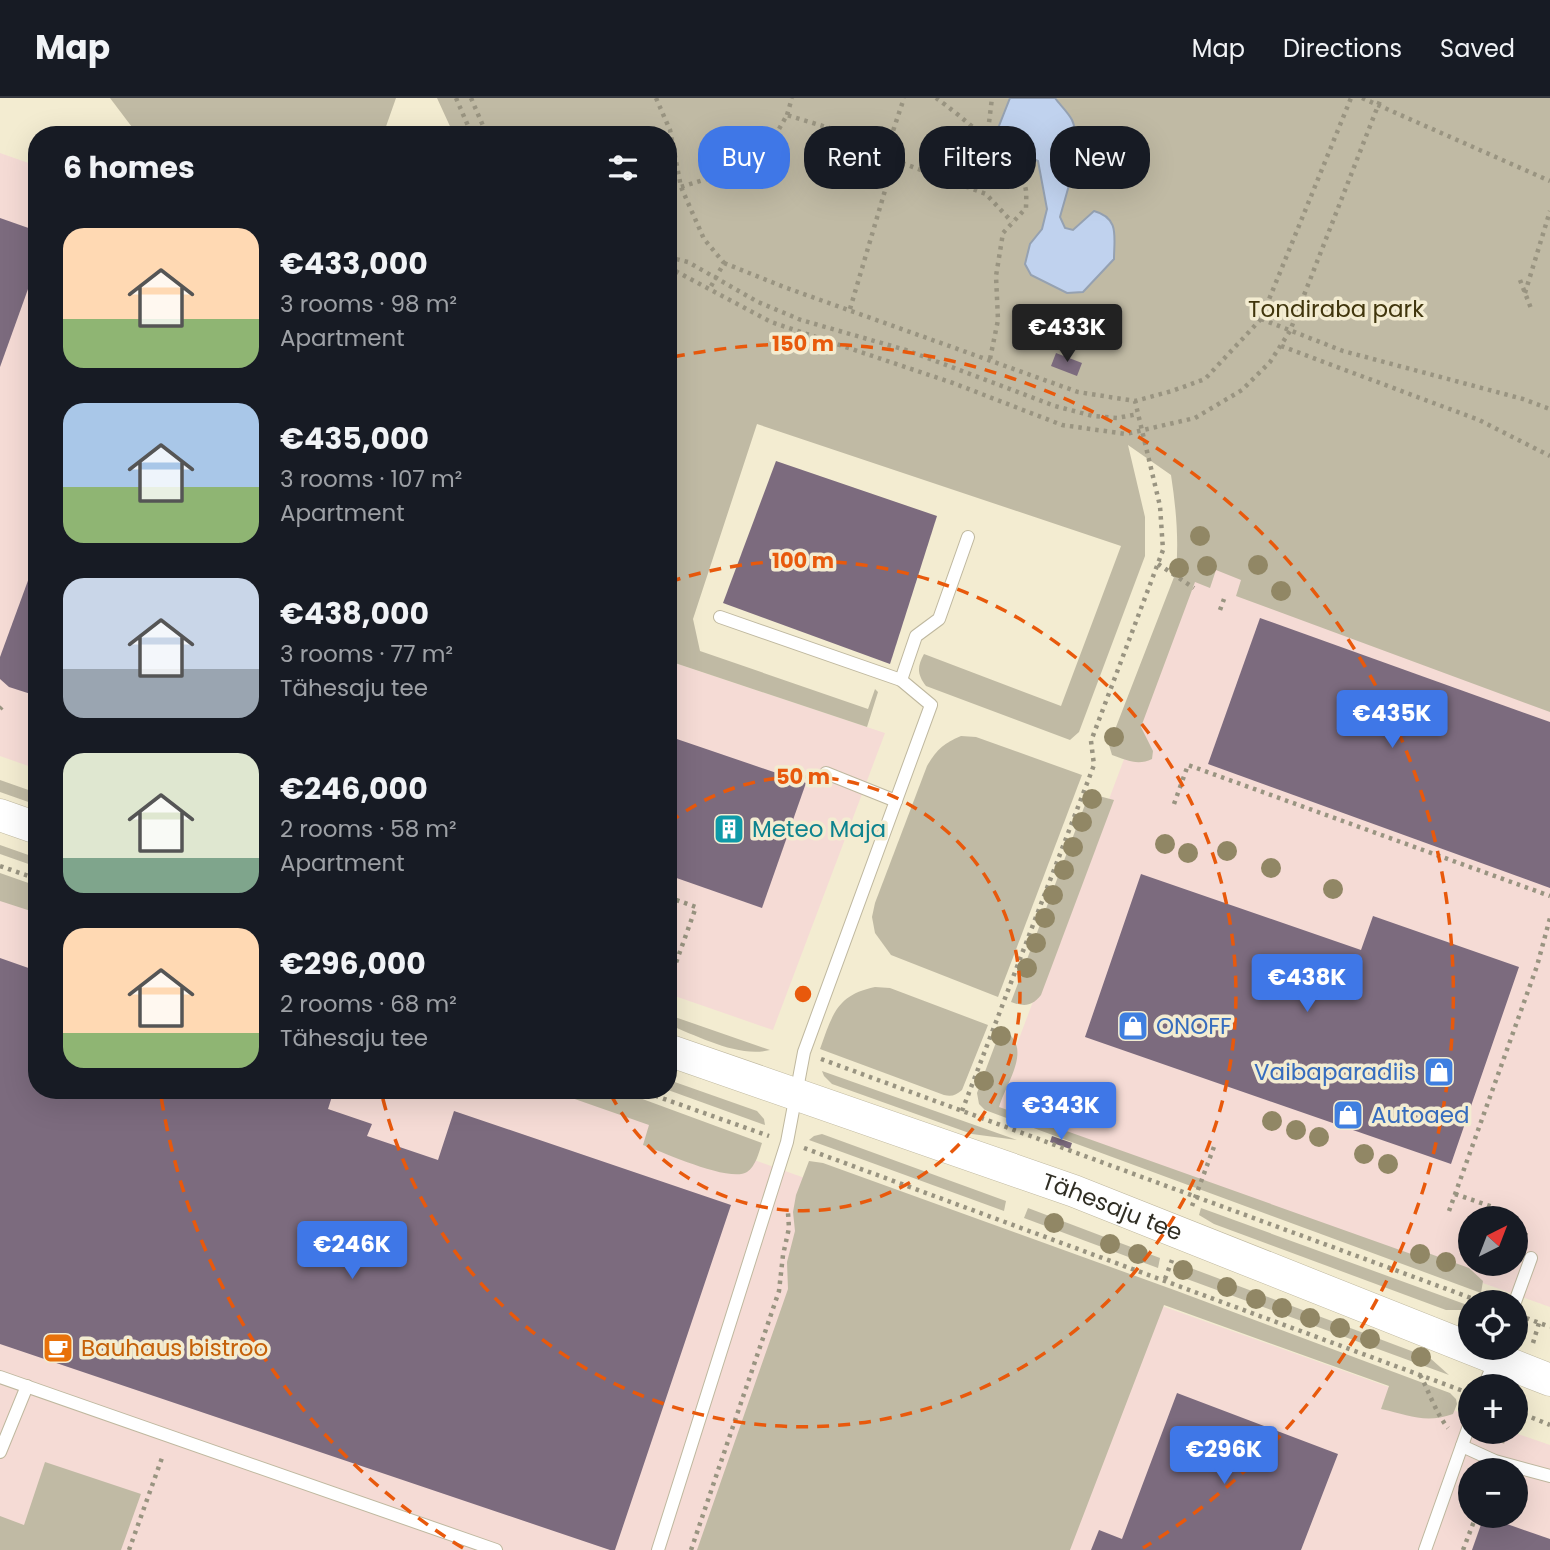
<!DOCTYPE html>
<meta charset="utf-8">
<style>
body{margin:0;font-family:Poppins,sans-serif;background:#20242c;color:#f1f3f6;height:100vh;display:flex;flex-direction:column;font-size:26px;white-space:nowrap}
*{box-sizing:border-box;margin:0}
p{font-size:23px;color:#9ea1a6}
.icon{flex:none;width:38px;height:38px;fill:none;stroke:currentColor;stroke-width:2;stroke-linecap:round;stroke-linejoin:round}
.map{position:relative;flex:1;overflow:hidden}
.side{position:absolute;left:28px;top:28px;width:649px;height:973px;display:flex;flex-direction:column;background:#171b24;border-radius:28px;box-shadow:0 7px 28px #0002}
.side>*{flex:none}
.hud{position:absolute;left:698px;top:28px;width:665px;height:63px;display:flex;gap:14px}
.needle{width:46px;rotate:42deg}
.controls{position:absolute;left:1458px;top:1108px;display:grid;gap:14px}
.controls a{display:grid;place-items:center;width:70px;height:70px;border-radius:50%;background:#171b24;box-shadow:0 7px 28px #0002;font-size:35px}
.price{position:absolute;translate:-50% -60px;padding:0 16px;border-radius:7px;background:#3f77e7;color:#fff;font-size:23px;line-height:46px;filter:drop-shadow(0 2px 4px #0008)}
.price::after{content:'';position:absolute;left:50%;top:42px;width:21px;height:16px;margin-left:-10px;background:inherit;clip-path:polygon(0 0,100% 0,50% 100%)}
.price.on{background:#222;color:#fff}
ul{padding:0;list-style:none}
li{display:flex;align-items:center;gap:21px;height:175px;padding:0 35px}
li span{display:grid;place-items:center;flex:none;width:196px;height:140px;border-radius:21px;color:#555}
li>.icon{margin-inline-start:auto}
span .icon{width:84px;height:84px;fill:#fffc;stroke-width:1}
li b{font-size:30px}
h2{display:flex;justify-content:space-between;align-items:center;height:84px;padding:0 35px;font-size:30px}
.tag{padding:0 24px;border-radius:28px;background:#171b24;box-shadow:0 7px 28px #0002;font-size:24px;line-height:63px}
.tag.on{background:#3f77e7;color:#fff}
header{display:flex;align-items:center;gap:42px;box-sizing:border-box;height:98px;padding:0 35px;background:#171b24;border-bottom:2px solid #363941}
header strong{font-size:33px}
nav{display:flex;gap:38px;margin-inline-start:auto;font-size:24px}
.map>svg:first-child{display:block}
</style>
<header>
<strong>Map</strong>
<nav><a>Map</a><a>Directions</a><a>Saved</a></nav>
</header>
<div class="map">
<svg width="1550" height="1452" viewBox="0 0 1550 1452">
<rect width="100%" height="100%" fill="#f3ecd1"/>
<g fill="#f5dbd5" fill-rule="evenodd">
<polygon points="0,55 37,68 37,671 0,658"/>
<path d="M1218,411l332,110v688l-557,-199zM1470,1120h46v46h-46z"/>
<polygon points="669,563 885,635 773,932 669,896"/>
<polygon points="0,799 37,811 37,992 559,992 908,1117 783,1452 20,1452 0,1442"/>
<path d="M1162,1208l308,110v16h42l38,13v105h-481zM1470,1372h46v46h-46z"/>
</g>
<g fill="#c0baa4">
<polygon points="110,0 396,0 383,37 138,37"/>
<path d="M437,0h1113v614l-314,-116 5,-16 -25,-10 -6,18 -15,-6 -54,145 12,24 -1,8c-14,7 -26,1 -40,-4l-3,-10 67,-173c3,-33 0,-64 -5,-97l-43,-30 17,72v39l-66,176 -9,8 -144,-54c-9,-12 -9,-19 -2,-32l137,52 60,-160 -364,-122 -64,195 7,32 168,58 7,-20 3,3 -11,35 -198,-66 -1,-526h-214z"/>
<path d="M961,638l15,1 106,38 -84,222 -107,-42 -16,-22 -3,-16 3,-14 52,-137c9,-16 17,-23 34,-30z"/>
<polygon points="0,682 37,695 37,707 0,694"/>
<path d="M1095,697l19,5 -73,195c-9,11 -16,12 -30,7l75,-200z"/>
<polygon points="0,747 37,760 37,769 0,756"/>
<polygon points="0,775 37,788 37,815 0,803"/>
<path d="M875,889l15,1 98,37 -26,65c-6,5 -10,7 -18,5l-124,-46c12,-33 16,-54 55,-62z"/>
<path d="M669,917l101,35c-32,8 -72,-14 -101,-25z"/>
<path d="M1001,931c34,16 6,52 -2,78l415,148 3,-6 52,19 14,13 -2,12 -496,-183 -6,-6 -2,-11z"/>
<polygon points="822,973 1017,1042 972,1036 832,986 824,978"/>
<polygon points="669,982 757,1013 764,1021 765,1027 668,992"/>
<path d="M549,992h69l144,53c-3,9 -6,23 -15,29 -17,11 -84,-20 -104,-27l6,-20z"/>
<polygon points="822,1036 1006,1103 1004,1113 809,1042 814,1038"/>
<path d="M809,1063l14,2 354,128 273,102 6,6 1,5 -4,10c-28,10 -44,1 -72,-5l8,-23 -225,-81 -94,245h-373l91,-261 -1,-27 8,-31 -2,-19 3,-17z"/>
<polygon points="1028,1110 1160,1160 1158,1170 1024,1120"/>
<polygon points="1201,1110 1470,1208 1470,1212 1446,1212 1214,1126 1199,1117"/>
<polygon points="1180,1166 1430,1260 1449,1277 1176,1177"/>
<polygon points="45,1364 141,1396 121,1452 0,1452 0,1418 24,1427"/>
</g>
<path fill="#c0d2ee" stroke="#95a1b1" stroke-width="2" d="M1010,0h45c5,7 13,14 17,22 12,26 -5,70 -12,97l5,11 8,2 21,-19c26,7 20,26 20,48l-31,33 -16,1 -36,-18 -6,-11 5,-20 12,-15 5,-20 -9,-48 -20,-9 -21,-21z"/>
<g fill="#7c6b7e">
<polygon points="0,120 37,133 37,166 0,269"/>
<polygon points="1056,255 1082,265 1077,278 1051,268"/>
<polygon points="776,363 937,418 890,566 723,505"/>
<polygon points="37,458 37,598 9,589 0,581 0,559"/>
<polygon points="1260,520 1550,624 1550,790 1208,666"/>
<polygon points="668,638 806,685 762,810 668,777"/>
<polygon points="1141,776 1361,852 1373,818 1519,869 1451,1066 1085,939"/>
<polygon points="0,860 37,873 37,992 334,992 328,1011 372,1026 367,1038 438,1062 454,1013 731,1107 615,1452 610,1452 0,1246"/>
<polygon points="1052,1038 1072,1045 1070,1051 1050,1044"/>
<polygon points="1177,1295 1338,1356 1301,1452 1091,1452 1099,1432 1122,1441"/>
<polygon points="1484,1418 1550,1441 1550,1452 1472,1452"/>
</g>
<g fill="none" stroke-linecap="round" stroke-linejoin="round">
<g stroke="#bfb89f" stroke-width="14">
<g id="lane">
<polyline points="901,582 916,538 939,521 968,439"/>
<polyline points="826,675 896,703"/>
<polyline points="1515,1204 1531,1160"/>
<polyline points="0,1279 496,1452"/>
<polyline points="1484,1288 1496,1260"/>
<polyline points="1462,1348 1495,1363 1550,1378"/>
<polyline points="0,1354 27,1288"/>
<polyline points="658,1452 787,1044 804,954 931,607 901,582 720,519"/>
<polyline points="1425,1452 1470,1325"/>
</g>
</g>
<g stroke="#bfb89f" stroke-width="33">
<g id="secondary">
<polyline points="0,717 37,730"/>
<path id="s1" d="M668,952l406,141 476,189"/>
</g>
</g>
<g stroke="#999481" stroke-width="4.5" stroke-dasharray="3.5 5" stroke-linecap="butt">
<polyline points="456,0 472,37"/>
<polyline points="471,0 487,37"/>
<polyline points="656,0 670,32 681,89 704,141 724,165 710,190"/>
<path d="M936,0c24,17 79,62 89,88 2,6 1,16 1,22l-23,25 -7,43 2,44 -8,39"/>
<polyline points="1362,0 1550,83"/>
<polyline points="787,17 792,0"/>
<polyline points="987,41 992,0"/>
<polyline points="894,62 986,96 1012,124"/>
<polyline points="681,89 742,70 767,52 787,17 888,48"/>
<polyline points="668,159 688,164 758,204 801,222 906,252 1055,308 1093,318 1117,320 1138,316"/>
<polyline points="724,165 784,189 1078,294 1135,303 1172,293 1205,281 1261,221 1351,0"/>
<polyline points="668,169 771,224 953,285 1062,327 1126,336 1195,320 1242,292 1270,264 1290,233 1381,0"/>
<polyline points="1520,182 1532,213"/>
<polyline points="1525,195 1550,113"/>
<polyline points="850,211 894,62 888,48 904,0"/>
<polyline points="1261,221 1343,253 1523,301 1550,311"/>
<polyline points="1281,248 1479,322 1550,358"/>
<polyline points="1158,466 1194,490"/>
<polyline points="1220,512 1224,501"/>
<polyline points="0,611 2,609"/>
<polyline points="1174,706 1188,667 1550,798"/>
<polyline points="0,768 37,781"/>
<polyline points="668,799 696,809 668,887"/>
<polyline points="821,961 1482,1204"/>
<polyline points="639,992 769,1038"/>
<polyline points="962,1013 1094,667 1091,643 1163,452 1160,408 1135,303"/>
<polyline points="804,1050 1466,1294"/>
<polyline points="1455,1096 1493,1109 1489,1120"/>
<polyline points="1192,1108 1215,1046"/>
<polyline points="1449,1113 1537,868 1550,820"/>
<polyline points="1516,1133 1531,1139"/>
<polyline points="1165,1181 1172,1162"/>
<polyline points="1526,1220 1550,1229"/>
<polyline points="1533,1245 1539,1225"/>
<path d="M1420,1277c10,18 15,37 28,53"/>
<polyline points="1516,1313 1550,1327"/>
<polyline points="1502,1345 1505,1334"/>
<polyline points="129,1452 163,1357"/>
<polyline points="691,1452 779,1193 783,1157 789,1130 788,1115"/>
<polyline points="1463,1452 1476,1418"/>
</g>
<use href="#lane" stroke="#fff" stroke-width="12"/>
<use href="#secondary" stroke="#fff" stroke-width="32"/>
</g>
<g fill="#918765">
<circle cx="1200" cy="438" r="10"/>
<circle cx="1258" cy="467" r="10"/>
<circle cx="1207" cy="468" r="10"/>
<circle cx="1179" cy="470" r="10"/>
<circle cx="1281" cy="493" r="10"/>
<circle cx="1114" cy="639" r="10"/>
<circle cx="1092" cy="701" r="10"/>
<circle cx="1082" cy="724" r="10"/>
<circle cx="1165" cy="746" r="10"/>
<circle cx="1073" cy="749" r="10"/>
<circle cx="1227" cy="753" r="10"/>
<circle cx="1188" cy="755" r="10"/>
<circle cx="1271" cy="770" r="10"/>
<circle cx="1064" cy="772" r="10"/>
<circle cx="1333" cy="791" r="10"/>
<circle cx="1053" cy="797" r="10"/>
<circle cx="1045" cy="820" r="10"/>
<circle cx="1036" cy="845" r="10"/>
<circle cx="1027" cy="870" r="10"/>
<circle cx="1001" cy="938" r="10"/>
<circle cx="984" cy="983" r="10"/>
<circle cx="1272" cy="1023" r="10"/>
<circle cx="1296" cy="1032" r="10"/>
<circle cx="1319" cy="1039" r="10"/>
<circle cx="1364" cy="1056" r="10"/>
<circle cx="1388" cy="1066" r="10"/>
<circle cx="1054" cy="1125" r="10"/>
<circle cx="1110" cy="1146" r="10"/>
<circle cx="1138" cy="1156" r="10"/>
<circle cx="1420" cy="1156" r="10"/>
<circle cx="1446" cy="1164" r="10"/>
<circle cx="1183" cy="1172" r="10"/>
<circle cx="1227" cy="1189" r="10"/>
<circle cx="1256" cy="1201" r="10"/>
<circle cx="1282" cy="1210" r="10"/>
<circle cx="1310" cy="1220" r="10"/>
<circle cx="1340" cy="1230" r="10"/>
<circle cx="1370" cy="1241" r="10"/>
<circle cx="1421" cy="1259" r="10"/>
</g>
<g fill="none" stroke="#e8590c" stroke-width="3.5" stroke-dasharray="12 9">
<path d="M669 725A217 217 0 1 1 609 993"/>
<path d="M669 484A433 433 0 1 1 381 993"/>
<path d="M463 1450A650 650 0 0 1 161 998M673 259A650 650 0 0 1 1143 1450"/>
</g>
<defs>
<g id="building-square" transform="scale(1.575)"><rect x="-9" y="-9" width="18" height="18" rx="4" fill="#0f9aa8" stroke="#f3ecd1"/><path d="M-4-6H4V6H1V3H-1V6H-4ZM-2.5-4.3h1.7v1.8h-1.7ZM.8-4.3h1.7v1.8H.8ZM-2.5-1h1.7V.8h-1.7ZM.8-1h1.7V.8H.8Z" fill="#fff"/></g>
<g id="shop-square" transform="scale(1.575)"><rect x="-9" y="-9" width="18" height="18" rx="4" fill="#3f7fe0" stroke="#f3ecd1"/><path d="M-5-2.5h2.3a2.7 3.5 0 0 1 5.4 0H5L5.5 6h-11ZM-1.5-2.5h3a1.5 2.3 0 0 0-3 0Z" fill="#fff"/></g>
<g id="cafe-square" transform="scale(1.575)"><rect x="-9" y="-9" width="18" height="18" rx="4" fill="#e8710a" stroke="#f3ecd1"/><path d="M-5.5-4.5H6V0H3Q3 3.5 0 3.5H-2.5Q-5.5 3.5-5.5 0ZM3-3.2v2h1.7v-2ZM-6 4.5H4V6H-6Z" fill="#fff"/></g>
</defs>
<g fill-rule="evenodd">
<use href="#building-square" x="729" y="731"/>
<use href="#shop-square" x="1133" y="928"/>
<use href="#shop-square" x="1439" y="974"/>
<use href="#shop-square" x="1348" y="1017"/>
<use href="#cafe-square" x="58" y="1250"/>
</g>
<g text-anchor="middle" stroke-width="7" stroke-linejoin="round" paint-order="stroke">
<g font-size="23" fill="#40350c" stroke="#f3ecd1">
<text x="1336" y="219">Tondiraba park</text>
</g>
<g font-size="23" fill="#0d838f" stroke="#f3ecd1" text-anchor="start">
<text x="752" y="739">Meteo Maja</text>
</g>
<g font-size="23" fill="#366cbe" stroke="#f3ecd1" text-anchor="start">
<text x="1156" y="936">ONOFF</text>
<text x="1416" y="982" text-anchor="end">Vaibaparadiis</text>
<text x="1371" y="1025">Autoaed</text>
</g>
<g font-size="23" fill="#302e24" stroke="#f3ecd1">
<text dy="8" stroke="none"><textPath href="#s1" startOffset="471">Tähesaju tee</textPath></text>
</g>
<g font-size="23" fill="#c56008" stroke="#f3ecd1" text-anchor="start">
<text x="81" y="1258">Bauhaus bistroo</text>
</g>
</g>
<circle cx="803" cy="896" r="10" fill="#e8590c" stroke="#f3ecd1" stroke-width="3.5"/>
<g font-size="21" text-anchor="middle" font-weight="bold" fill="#e8590c" stroke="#f3ecd1" stroke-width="7" stroke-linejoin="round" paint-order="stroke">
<text x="803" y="253">150 m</text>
<text x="803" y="470">100 m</text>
<text x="803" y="686">50 m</text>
</g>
</svg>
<div class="controls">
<a><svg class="needle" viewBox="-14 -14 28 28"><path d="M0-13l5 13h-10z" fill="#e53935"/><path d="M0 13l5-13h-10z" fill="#9ea1a6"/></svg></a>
<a><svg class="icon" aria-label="locate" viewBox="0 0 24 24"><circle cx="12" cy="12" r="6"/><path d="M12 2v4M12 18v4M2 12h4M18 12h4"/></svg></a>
<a>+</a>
<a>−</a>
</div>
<b class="price on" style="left:1067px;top:266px">€433K</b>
<b class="price" style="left:1392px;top:652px">€435K</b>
<b class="price" style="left:1307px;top:916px">€438K</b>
<b class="price" style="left:1061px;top:1044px">€343K</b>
<b class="price" style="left:352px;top:1183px">€246K</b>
<b class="price" style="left:1224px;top:1388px">€296K</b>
<div class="hud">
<a class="tag on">Buy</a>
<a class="tag">Rent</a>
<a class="tag">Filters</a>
<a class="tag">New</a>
</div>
<section class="side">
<h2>6 homes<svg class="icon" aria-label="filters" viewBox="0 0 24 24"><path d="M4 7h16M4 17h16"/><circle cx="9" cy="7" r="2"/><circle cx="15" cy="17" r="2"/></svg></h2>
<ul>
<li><span style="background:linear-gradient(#ffd9b3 65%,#8fb573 0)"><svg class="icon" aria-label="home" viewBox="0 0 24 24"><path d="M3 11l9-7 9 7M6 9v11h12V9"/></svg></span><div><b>€433,000</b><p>3 rooms · 98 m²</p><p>Apartment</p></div></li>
<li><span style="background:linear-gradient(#a9c7e8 60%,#8fb573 0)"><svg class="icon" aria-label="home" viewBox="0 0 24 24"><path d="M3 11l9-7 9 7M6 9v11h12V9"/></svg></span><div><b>€435,000</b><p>3 rooms · 107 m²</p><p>Apartment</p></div></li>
<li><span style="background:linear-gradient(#c9d6e8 65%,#9aa5b1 0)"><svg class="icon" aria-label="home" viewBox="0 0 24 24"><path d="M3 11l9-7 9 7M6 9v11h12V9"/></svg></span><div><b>€438,000</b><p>3 rooms · 77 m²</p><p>Tähesaju tee</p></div></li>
<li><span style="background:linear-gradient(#dfe7d0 75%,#7fa58c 0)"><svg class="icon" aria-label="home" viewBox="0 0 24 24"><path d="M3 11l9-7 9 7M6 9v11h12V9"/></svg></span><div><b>€246,000</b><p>2 rooms · 58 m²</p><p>Apartment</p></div></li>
<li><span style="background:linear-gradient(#ffd9b3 75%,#8fb573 0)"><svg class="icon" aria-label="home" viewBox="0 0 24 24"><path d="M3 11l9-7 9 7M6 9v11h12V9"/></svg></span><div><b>€296,000</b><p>2 rooms · 68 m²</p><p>Tähesaju tee</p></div></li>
</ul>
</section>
</div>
